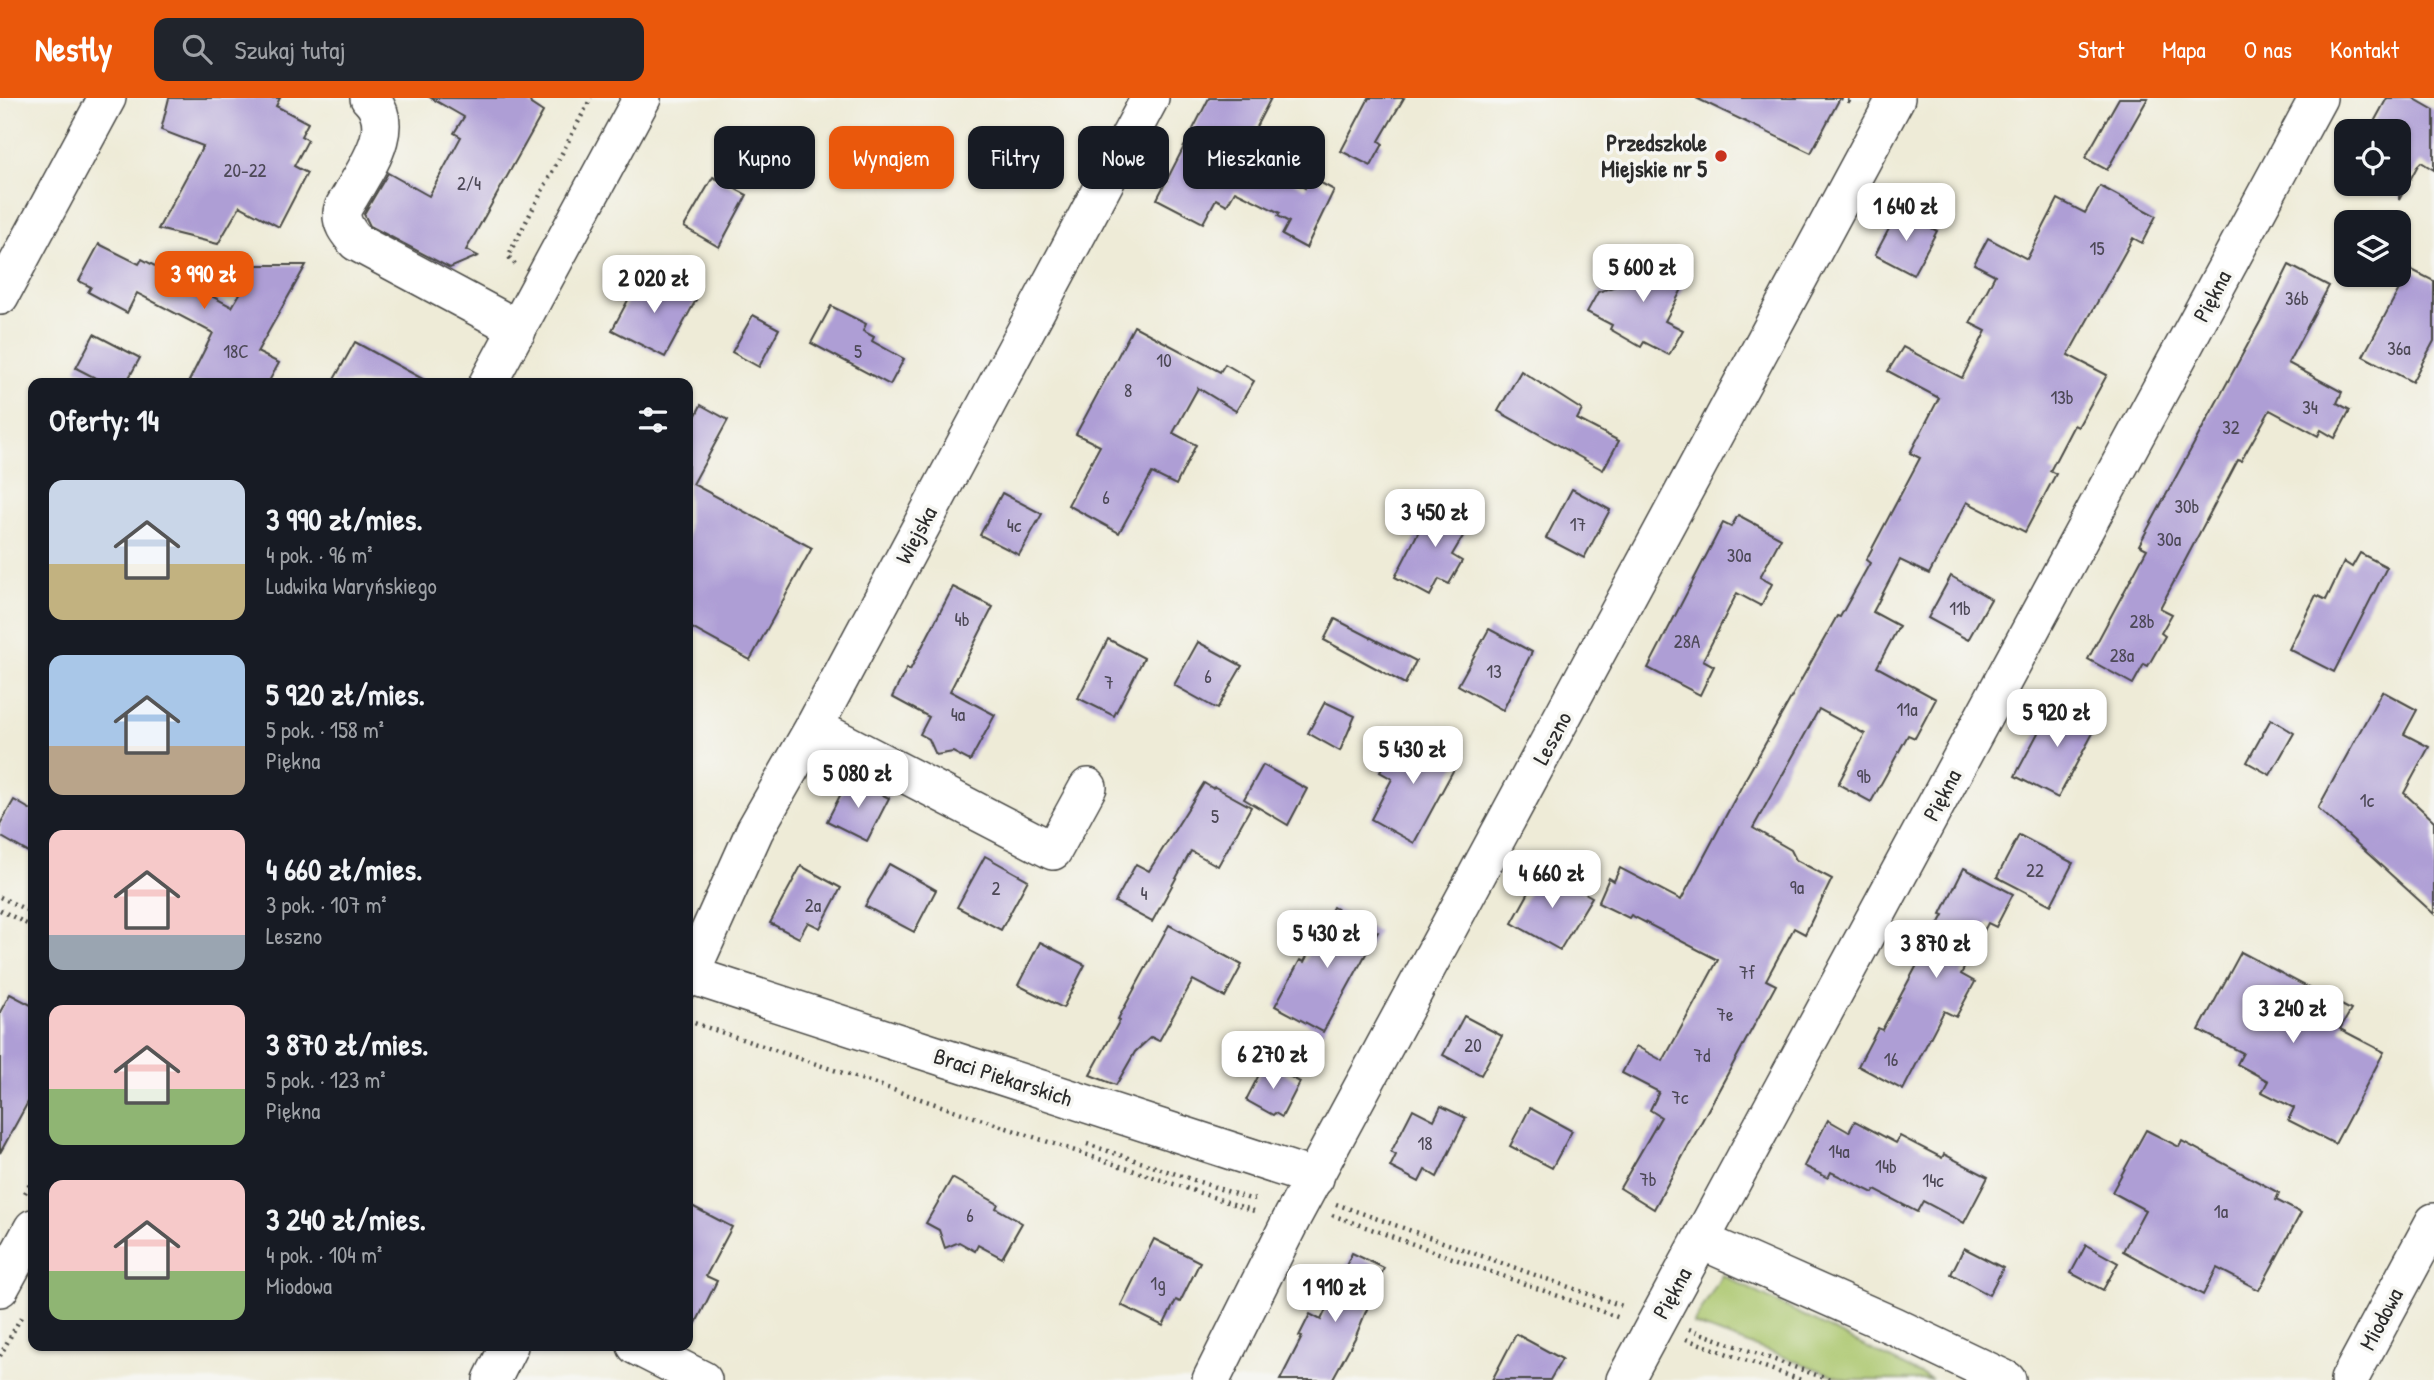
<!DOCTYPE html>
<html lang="pl">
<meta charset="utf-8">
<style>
body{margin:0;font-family:"Patrick Hand",sans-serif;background:#20242c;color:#f1f3f6;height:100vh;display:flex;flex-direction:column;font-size:26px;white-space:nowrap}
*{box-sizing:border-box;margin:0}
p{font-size:23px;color:#9ea1a6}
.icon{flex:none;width:38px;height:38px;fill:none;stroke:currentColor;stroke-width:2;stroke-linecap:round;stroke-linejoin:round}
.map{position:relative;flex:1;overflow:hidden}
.side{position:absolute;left:28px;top:280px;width:665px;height:973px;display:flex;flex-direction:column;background:#171b24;border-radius:14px;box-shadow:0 2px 5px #0004}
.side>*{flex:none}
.banner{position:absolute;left:714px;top:28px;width:665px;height:63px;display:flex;gap:14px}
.buttons{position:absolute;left:2334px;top:21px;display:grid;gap:14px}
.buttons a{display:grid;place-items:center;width:77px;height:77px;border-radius:14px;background:#171b24;box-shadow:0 2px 5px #0004;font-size:35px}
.price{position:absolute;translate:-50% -60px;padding:0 16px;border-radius:14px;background:#fff;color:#222;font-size:23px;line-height:46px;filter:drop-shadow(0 2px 4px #0008)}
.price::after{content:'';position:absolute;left:50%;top:42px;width:21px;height:16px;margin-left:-10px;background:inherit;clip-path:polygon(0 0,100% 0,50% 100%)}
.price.selected{background:#ea580c;color:#fff}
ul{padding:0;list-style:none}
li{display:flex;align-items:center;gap:21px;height:175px;padding:0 21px}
li span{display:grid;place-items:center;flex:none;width:196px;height:140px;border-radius:14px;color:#555}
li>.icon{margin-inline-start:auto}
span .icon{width:84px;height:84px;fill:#fffc;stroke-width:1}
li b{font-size:30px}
h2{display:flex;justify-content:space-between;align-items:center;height:84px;padding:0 21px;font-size:30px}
.chip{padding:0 24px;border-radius:14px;background:#171b24;box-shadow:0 2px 5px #0004;font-size:24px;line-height:63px}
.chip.selected{background:#ea580c;color:#fff}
header{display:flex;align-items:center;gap:42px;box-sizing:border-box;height:98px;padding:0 35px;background:#ea580c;color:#fff}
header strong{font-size:33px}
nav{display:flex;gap:38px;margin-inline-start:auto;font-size:24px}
.search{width:490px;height:63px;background:#20242c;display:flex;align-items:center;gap:18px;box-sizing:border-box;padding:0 24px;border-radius:14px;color:#9ea1a6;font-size:26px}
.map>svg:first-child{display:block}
</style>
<header>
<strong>Nestly</strong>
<div class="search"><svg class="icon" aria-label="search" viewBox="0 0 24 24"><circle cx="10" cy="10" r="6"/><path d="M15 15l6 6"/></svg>Szukaj tutaj</div>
<nav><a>Start</a><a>Mapa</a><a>O nas</a><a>Kontakt</a></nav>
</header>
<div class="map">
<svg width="2434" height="1282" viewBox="0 0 2434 1282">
<rect width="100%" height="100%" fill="#f6f6f2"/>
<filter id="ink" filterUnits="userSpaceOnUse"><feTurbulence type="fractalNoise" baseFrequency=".0143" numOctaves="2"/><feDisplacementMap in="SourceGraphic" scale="14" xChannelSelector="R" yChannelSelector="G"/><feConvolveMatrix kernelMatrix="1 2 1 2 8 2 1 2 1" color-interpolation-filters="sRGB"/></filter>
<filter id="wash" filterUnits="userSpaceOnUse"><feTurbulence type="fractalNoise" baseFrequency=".00686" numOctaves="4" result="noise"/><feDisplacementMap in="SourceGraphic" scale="28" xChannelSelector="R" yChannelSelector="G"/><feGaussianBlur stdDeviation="1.57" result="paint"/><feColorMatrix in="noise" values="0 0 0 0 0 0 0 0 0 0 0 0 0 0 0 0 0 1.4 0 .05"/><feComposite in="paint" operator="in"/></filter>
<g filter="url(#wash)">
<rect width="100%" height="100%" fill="#eeebd7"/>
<polygon fill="#aac66c" stroke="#6a784c" stroke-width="2" points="1722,1177 1932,1282 1847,1282 1693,1226"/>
<g id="blocks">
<g fill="#ae9ed5">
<polygon points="169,0 280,0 276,8 308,25 301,38 308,42 294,68 307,75 279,129 240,108 218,146 158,131 203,48 161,32"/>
<polygon points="431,0 529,0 531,6 543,14 466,152 478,158 450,170 370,128 364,116 388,75 429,98 461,39 454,35 464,19"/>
<polygon points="1209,0 1271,0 1248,44 1259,49 1252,62 1305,90 1310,79 1334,92 1306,150 1282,137 1289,124 1278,118 1280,115 1235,93 1227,107 1216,101 1203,125 1157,101"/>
<polygon points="1369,0 1404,0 1379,43 1383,46 1371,68 1341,53"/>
<polygon points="1696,0 1840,0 1811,55"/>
<polygon points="2119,0 2148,0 2107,72 2085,60"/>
<polygon points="2387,0 2413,0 2434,12 2434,72 2421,64 2418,67 2399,102 2399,33 2369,33"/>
<polygon points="713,79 747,97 719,149 684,129"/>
<polygon points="2100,88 2156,118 2142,145 2133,140 2068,257 2107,277 2078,329 2074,327 2050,373 2056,376 2025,434 1967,404 1929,476 1900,462 1873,514 1899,528 1877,569 1936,601 1915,640 1908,637 1871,704 1838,686 1865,636 1819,611 1773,694 1753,730 1791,752 1796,762 1832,781 1805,836 1794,830 1766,882 1776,887 1654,1111 1620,1090 1661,1019 1650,1012 1659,994 1622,975 1636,948 1663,963 1718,862 1631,817 1629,820 1598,805 1609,780 1614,783 1620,770 1681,802 1746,680 1837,518 1840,519 1870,465 1866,462 1920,360 1910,355 1939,300 1888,273 1903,249 1962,280 1986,233 1970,225 1995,177 1974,166 1988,140 2027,161 2058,101 2085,115"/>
<polygon points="1899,112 1937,133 1913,177 1875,157"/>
<polygon points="99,146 139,166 142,161 232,209 257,167 306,167 257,254 279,265 268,285 188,285 213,235 137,195 127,215 88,194 91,189 79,183"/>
<polygon points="1642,153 1689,178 1665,223 1683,232 1669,257 1644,244 1641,249 1610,231 1612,227 1587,214 1598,194 1625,185"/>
<polygon points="2289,167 2329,188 2288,265 2342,294 2337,305 2350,312 2335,340 2321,332 2318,338 2270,312 2241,363 2238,362 2160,510 2172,516 2161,535 2165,538 2148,568 2144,566 2133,586 2088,561 2147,451 2139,447 2266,213"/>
<polygon points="2410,171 2434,183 2434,243 2412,284 2363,258"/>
<polygon points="643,174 696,202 665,259 612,232"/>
<polygon points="831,208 866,226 863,233 874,239 872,243 904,261 890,287 811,245"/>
<polygon points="753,217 779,231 759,269 732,254"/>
<polygon points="1134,228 1220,274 1225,266 1254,283 1236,313 1198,290 1173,335 1196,347 1176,387 1152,375 1119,435 1068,407 1100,348 1076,336"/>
<polygon points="94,236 140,260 126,285 105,285 76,270"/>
<polygon points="355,244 430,285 332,285"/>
<polygon points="1521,273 1582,312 1577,321 1619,343 1603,372 1498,313"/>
<polygon points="701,307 728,322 693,386 812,450 750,562 688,528 688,333"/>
<polygon points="1572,391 1610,412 1584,460 1546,440"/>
<polygon points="1002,395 1042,416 1019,457 980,437"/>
<polygon points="1436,400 1473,421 1452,457 1462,463 1449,486 1439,481 1430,498 1395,479"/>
<polygon points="1738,417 1781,440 1760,479 1772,486 1761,508 1737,495 1703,562 1714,568 1700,597 1648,570 1723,425 1731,429"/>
<polygon points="2360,455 2387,469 2334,574 2289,551 2316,497 2326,502 2344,464 2352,469"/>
<polygon points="1951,478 1991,501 1968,542 1928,520"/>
<polygon points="953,489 993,509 950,593 995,617 970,663 953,654 936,657 929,641 920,636 929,619 892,599 907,570 910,572"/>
<polygon points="1335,521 1416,563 1405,586 1324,542"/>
<polygon points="1489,531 1532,554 1503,612 1458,587"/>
<polygon points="1108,541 1144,560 1114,618 1078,600"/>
<polygon points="1198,544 1242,568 1217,611 1174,587"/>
<polygon points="2382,593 2417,612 2404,636 2429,649 2404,695 2434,723 2434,816 2318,710"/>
<polygon points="2056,601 2099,624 2058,700 2015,678"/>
<polygon points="1325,604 1355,618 1340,653 1308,635"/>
<polygon points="2271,621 2294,635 2270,677 2247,664"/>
<polygon points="1417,636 1460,660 1414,745 1371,721 1392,681 1380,674 1397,642 1410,649"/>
<polygon points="1263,667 1307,691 1288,727 1244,701"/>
<polygon points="849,680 889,700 867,743 827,723"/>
<polygon points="1204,685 1212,690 1215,689 1251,709 1218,768 1191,753 1152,824 1115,804 1136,766 1149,773"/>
<polygon points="14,702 33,713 33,757 0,738 0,726"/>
<polygon points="2019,737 2073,765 2051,807 1997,779"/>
<polygon points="985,758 1028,782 1001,832 957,809"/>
<polygon points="889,766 936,792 914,834 865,808"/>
<polygon points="801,768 841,790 820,830 808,824 799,840 770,825"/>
<polygon points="1964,770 2013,796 1996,829 1988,825 1961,876 1975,884 1956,919 1944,913 1903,992 1858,968 1878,930 1882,932 1944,817 1941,816"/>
<polygon points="1542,771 1592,799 1560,852 1512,825"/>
<polygon points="1333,809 1378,834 1323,934 1275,908 1300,862 1304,864"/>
<polygon points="1169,827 1242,867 1225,899 1193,882 1159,943 1151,939 1135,954 1116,987 1090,977 1120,922 1118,921"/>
<polygon points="1040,844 1085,867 1063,910 1018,887"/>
<polygon points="2241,854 2351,912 2340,931 2384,954 2335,1046 2288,1022 2294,1010 2262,994 2268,983 2237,966 2243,955 2199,932"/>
<polygon points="10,896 33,908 33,995 0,1055 0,914"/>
<polygon points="1464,918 1502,938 1481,977 1443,957"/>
<polygon points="1265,965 1300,984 1282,1019 1275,1015 1273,1017 1246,1002"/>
<polygon points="1441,1008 1466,1020 1437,1079 1425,1072 1419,1084 1390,1069 1396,1057 1391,1054 1413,1011 1434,1022"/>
<polygon points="1530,1010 1572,1033 1552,1070 1510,1048"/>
<polygon points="1828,1022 1849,1034 1855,1023 1896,1045 1900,1038 1942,1060 1944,1056 1988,1079 1964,1125 1923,1103 1917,1114 1875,1092 1873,1095 1831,1074 1828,1080 1804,1068"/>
<polygon points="2146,1032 2179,1049 2182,1043 2279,1095 2276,1102 2301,1115 2259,1192 2217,1170 2203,1197 2123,1153 2145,1112 2112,1094"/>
<polygon points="952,1080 998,1106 996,1110 1022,1125 1002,1160 978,1147 975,1153 959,1144 945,1150 939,1132 926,1125"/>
<polygon points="688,1106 732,1129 706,1178 717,1183 688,1241"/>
<polygon points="1154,1141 1200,1164 1180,1204 1176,1202 1163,1228 1121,1207"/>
<polygon points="2086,1147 2118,1165 2103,1192 2071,1175"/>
<polygon points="1964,1150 2003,1170 1989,1197 1951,1176"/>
<polygon points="1352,1155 1384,1170 1355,1240 1332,1282 1280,1282 1302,1239 1299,1238 1310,1216 1321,1222"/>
<polygon points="1516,1236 1562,1261 1550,1282 1492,1282"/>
</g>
</g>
</g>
<g filter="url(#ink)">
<use href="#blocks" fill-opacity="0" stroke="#484845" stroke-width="2"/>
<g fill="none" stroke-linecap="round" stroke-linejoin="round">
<g stroke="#484845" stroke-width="40">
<g id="minor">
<path d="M369,0c29,27 -2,69 -17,95 -3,6 -10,14 -10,20 -1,12 7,20 14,29l142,76 19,13"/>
<polyline points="0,198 107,0"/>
<polyline points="488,285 642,0"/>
<polyline points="814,629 1053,753 1088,689"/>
<polyline points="690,877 1315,1080"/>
<polyline points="688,881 755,732 814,629 1150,0"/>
<polyline points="1702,1143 1894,1228 2007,1282"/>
<polyline points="0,1190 33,1130"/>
<polyline points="636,1248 703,1282"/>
<polyline points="492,1282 509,1248"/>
<polyline points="1211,1282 1293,1118 1896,0"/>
<polyline points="1625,1282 2318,0"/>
<polyline points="2349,1282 2434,1124"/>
</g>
</g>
<g stroke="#484845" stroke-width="4.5" stroke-dasharray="2 5" stroke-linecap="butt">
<polyline points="1841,0 1849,3 1850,0"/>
<polyline points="515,166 508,158 591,0"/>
<polyline points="0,799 33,815"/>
<polyline points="0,812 33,829"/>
<polyline points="688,923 1257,1114"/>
<polyline points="1087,1046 1250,1101 1259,1100"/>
<polyline points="25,1095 33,1081"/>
<polyline points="1336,1106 1625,1209"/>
<polyline points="1332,1117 1620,1220"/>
<polyline points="1689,1231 1830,1282"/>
<polyline points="1686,1241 1801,1282"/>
<polyline points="0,1258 21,1219"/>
</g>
<use href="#minor" stroke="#fff" stroke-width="37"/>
</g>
</g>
<circle fill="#c8321e" stroke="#f6f6f2" stroke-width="2.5" cx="1721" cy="58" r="7"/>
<g text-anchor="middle" stroke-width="7" stroke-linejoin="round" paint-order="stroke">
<g font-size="19" fill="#4c4856">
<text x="245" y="79">20-22</text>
<text x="469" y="92">2/4</text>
<text x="2097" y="157">15</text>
<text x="2297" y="207">36b</text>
<text x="2399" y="257">36a</text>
<text x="236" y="260">18C</text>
<text x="858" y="260">5</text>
<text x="1164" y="269">10</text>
<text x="1128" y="299">8</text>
<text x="2062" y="306">13b</text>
<text x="2310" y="316">34</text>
<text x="2231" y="336">32</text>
<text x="1106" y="406">6</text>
<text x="2187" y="415">30b</text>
<text x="1578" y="433">17</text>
<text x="1014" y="434">4c</text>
<text x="2169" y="448">30a</text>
<text x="1739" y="464">30a</text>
<text x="1960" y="517">11b</text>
<text x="962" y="528">4b</text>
<text x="2142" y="530">28b</text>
<text x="1687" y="550">28A</text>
<text x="2122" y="564">28a</text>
<text x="1494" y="580">13</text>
<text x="1208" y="585">6</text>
<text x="1109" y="591">7</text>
<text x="1907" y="618">11a</text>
<text x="958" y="623">4a</text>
<text x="1864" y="685">9b</text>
<text x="2367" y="709">1c</text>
<text x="1215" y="725">5</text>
<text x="2035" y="779">22</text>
<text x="1797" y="796">9a</text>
<text x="996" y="797">2</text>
<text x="1144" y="802">4</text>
<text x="813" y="814">2a</text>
<text x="1747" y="881">7f</text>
<text x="1725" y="923">7e</text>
<text x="1473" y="954">20</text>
<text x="1702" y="964">7d</text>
<text x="1891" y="968">16</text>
<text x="1680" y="1006">7c</text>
<text x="1425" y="1052">18</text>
<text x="1839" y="1060">14a</text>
<text x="1886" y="1075">14b</text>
<text x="1648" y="1088">7b</text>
<text x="1933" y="1089">14c</text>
<text x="2221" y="1120">1a</text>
<text x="970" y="1124">6</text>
<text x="1158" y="1192">1g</text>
</g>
<g font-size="23" font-weight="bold" fill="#2b2b2b" stroke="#f6f6f2" text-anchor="end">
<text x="1707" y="53">Przedszkole<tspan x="1707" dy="26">Miejskie nr 5</tspan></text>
</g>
<g font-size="23" fill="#2b2b2b" stroke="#f6f6f2">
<text transform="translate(2212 198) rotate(-62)" y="8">Piękna</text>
<text transform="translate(916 437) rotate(-62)" y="8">Wiejska</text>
<text transform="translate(1552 640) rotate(-62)" y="8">Leszno</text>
<text transform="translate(1942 697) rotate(-62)" y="8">Piękna</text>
<text transform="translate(1003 979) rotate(18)" y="8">Braci Piekarskich</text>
<text transform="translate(1672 1195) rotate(-61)" y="8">Piękna</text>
<text transform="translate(2381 1221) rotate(-62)" y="8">Miodowa</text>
</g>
</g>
</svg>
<div class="buttons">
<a><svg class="icon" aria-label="locate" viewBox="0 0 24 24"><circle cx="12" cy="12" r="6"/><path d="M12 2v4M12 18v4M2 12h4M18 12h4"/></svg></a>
<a><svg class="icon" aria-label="layers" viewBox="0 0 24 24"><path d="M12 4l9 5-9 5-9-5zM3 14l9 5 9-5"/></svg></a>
</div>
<b class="price" style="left:1906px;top:145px">1 640 zł</b>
<b class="price" style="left:1643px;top:206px">5 600 zł</b>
<b class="price selected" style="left:204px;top:213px">3 990 zł</b>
<b class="price" style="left:654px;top:217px">2 020 zł</b>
<b class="price" style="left:1435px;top:451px">3 450 zł</b>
<b class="price" style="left:2057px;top:651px">5 920 zł</b>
<b class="price" style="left:1413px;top:688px">5 430 zł</b>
<b class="price" style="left:858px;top:712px">5 080 zł</b>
<b class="price" style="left:1552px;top:812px">4 660 zł</b>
<b class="price" style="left:1327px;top:872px">5 430 zł</b>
<b class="price" style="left:1936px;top:882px">3 870 zł</b>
<b class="price" style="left:2293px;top:947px">3 240 zł</b>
<b class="price" style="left:1273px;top:993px">6 270 zł</b>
<b class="price" style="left:1335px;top:1226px">1 910 zł</b>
<div class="banner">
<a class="chip">Kupno</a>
<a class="chip selected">Wynajem</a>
<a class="chip">Filtry</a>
<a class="chip">Nowe</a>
<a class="chip">Mieszkanie</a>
</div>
<section class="side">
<h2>Oferty: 14<svg class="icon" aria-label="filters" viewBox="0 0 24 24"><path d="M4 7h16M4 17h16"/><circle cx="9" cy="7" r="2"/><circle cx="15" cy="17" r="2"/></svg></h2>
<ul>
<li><span style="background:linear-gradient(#c9d6e8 60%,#c2b280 0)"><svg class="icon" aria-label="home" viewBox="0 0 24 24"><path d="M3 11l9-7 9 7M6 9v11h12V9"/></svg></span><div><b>3 990 zł/mies.</b><p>4 pok. · 96 m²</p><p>Ludwika Waryńskiego</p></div></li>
<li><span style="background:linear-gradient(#a9c7e8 65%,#b9a48a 0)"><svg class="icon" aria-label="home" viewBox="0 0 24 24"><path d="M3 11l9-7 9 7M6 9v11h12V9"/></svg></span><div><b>5 920 zł/mies.</b><p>5 pok. · 158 m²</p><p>Piękna</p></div></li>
<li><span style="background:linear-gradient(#f6c9c9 75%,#9aa5b1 0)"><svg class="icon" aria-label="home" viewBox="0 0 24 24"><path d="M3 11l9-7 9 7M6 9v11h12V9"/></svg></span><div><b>4 660 zł/mies.</b><p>3 pok. · 107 m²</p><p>Leszno</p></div></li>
<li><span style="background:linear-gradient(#f6c9c9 60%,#8fb573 0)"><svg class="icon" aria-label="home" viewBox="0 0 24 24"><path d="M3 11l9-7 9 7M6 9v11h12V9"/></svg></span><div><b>3 870 zł/mies.</b><p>5 pok. · 123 m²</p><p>Piękna</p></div></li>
<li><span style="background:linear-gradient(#f6c9c9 65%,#8fb573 0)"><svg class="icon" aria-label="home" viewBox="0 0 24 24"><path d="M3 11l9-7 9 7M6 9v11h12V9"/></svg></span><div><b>3 240 zł/mies.</b><p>4 pok. · 104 m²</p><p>Miodowa</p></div></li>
</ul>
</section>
</div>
